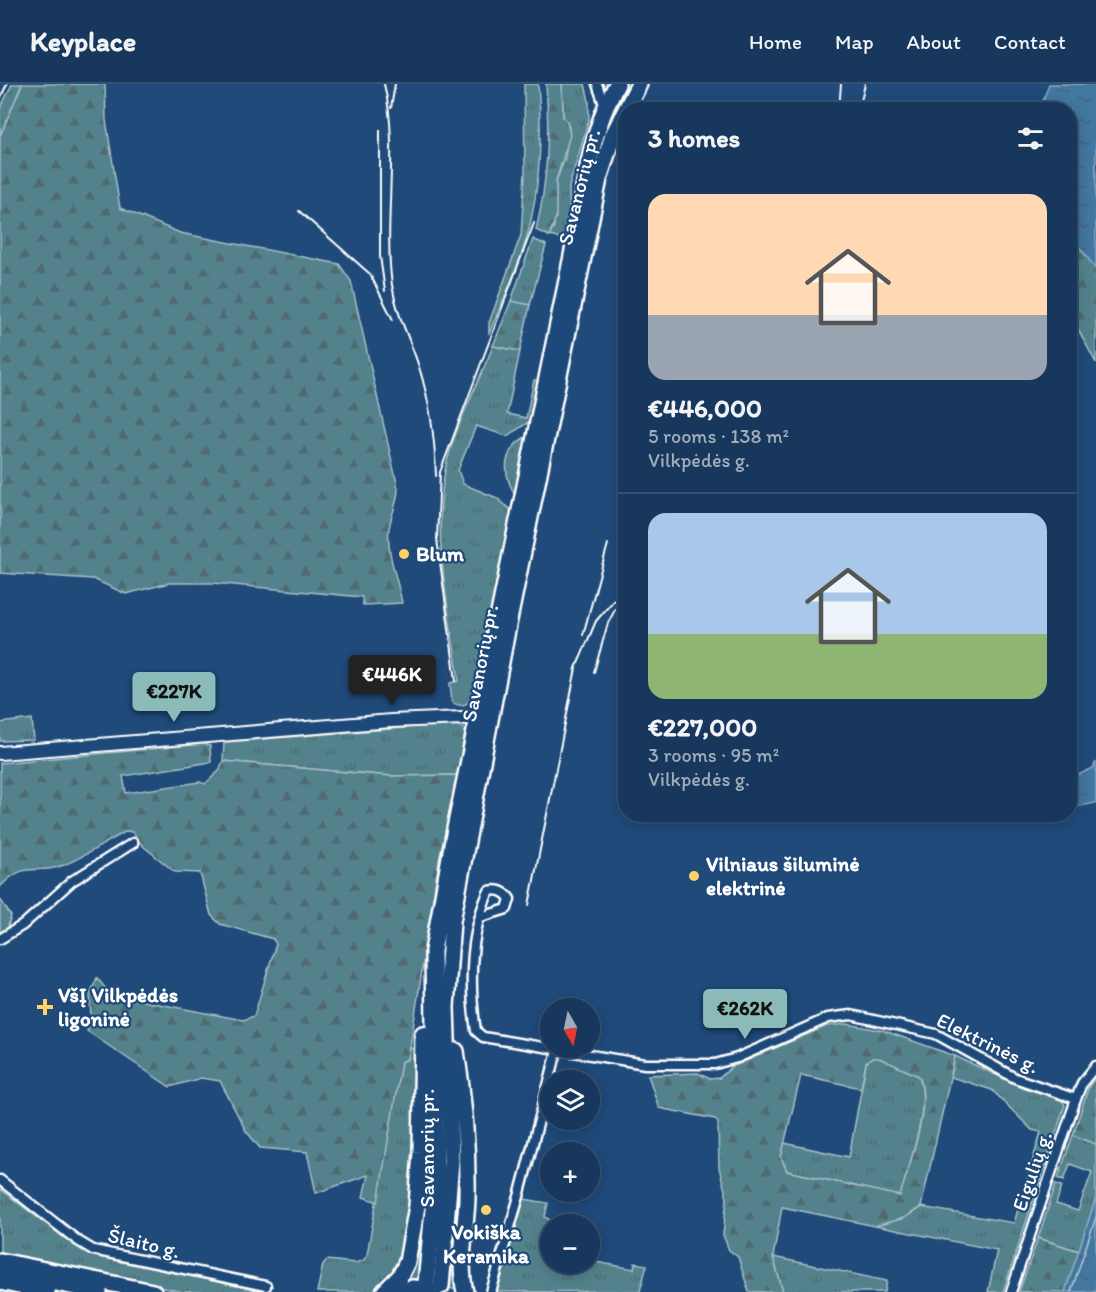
<!DOCTYPE html>
<meta charset="utf-8">
<style>
body{margin:0;font-family:Itim,sans-serif;background:#244365;color:#f1f3f6;height:100vh;display:flex;flex-direction:column;font-size:22px;white-space:nowrap}
*{box-sizing:border-box;margin:0}
p{font-size:20px;color:#9eacbb}
.icon{flex:none;width:33px;height:33px;fill:none;stroke:currentColor;stroke-width:2;stroke-linecap:round;stroke-linejoin:round}
.map{position:relative;flex:1;overflow:hidden}
.side{position:absolute;left:618px;top:18px;width:459px;height:720px;display:flex;flex-direction:column;background:#17385c;border-radius:24px;box-shadow:0 3px 15px #0003,0 0 0 2px #365272}
.side>*{flex:none}
.needle{width:39px;rotate:171deg}
.fabs{position:absolute;left:540px;top:914px;display:grid;gap:12px}
.fabs a{display:grid;place-items:center;width:60px;height:60px;border-radius:50%;background:#17385c;box-shadow:0 3px 15px #0003,0 0 0 2px #365272;font-size:30px}
.price{position:absolute;translate:-50% -51px;padding:0 14px;border-radius:6px;background:#8bbbb9;color:#111;font-size:20px;line-height:39px;filter:drop-shadow(0 2px 3px #0008)}
.price::after{content:'';position:absolute;left:50%;top:36px;width:18px;height:14px;margin-left:-9px;background:inherit;clip-path:polygon(0 0,100% 0,50% 100%)}
.price.current{background:#222;color:#fff}
ul{padding:0;list-style:none}
li{display:grid;align-content:center;gap:12px;height:318px;padding:0 30px}
li+li{border-top:2px solid #365272}
li span{display:grid;place-items:center;height:186px;border-radius:18px;color:#555}
li>.icon{margin-inline-start:auto}
span .icon{width:108px;height:108px;fill:#fffc;stroke-width:1}
li b{font-size:26px}
h2{display:flex;justify-content:space-between;align-items:center;height:72px;padding:0 30px;font-size:26px}
header{display:flex;align-items:center;gap:36px;box-sizing:border-box;height:84px;padding:0 30px;background:#17385c;border-bottom:2px solid #365272}
header strong{font-size:28px}
nav{display:flex;gap:33px;margin-inline-start:auto;font-size:21px}
.map>svg:first-child{display:block}
</style>
<header>
<strong>Keyplace</strong>
<nav><a>Home</a><a>Map</a><a>About</a><a>Contact</a></nav>
</header>
<div class="map">
<svg width="1096" height="1208" viewBox="0 0 1096 1208">
<defs>
<pattern id="grass-tufts" width="24" height="20" patternUnits="userSpaceOnUse" patternTransform="scale(1.5)"><rect width="24" height="20" fill="#52828c"/><path d="M3 7l-1-3M5 7V3M7 7l1-3M15 17l-1-3M17 17v-4M19 17l1-3" fill="none" stroke="#4f6a6f"/></pattern>
<pattern id="forest-firs" width="22" height="20" patternUnits="userSpaceOnUse" patternTransform="scale(1.5)"><rect width="22" height="20" fill="#52828c"/><path d="M5 1l3.5 6h-7zM16 11l3.5 6h-7z" fill="#4f6a6f"/></pattern>
<pattern id="water-ripples" width="26" height="14" patternUnits="userSpaceOnUse" patternTransform="scale(1.5)"><rect width="26" height="14" fill="#4377a0"/><path d="M2 4q2-2 4 0t4 0M15 11q2-2 4 0t4 0" fill="none" stroke="#485f72"/></pattern>
</defs>
<rect width="100%" height="100%" fill="#1f4a7a"/>
<filter id="ink" filterUnits="userSpaceOnUse"><feTurbulence type="fractalNoise" baseFrequency=".0167" numOctaves="2"/><feDisplacementMap in="SourceGraphic" scale="12" xChannelSelector="R" yChannelSelector="G"/><feConvolveMatrix kernelMatrix="1 2 1 2 8 2 1 2 1" color-interpolation-filters="sRGB"/></filter>
<g filter="url(#ink)">
<g fill="url(#grass-tufts)" stroke="#a8c0c6" stroke-width="1.5">
<polygon points="12,0 22,0 22,3 0,52 0,25"/>
<path d="M524,0h14c5,54 2,107 -13,160 -9,30 -24,60 -36,90v-11l32,-88 4,-62z"/>
<polygon points="562,0 585,0 589,17 589,35 569,103 570,139 566,156 549,152 554,143 556,97 565,74 569,43 563,33"/>
<polygon points="533,155 546,161 530,221 511,217"/>
<path d="M493,262l27,5 -13,63 19,4 8,-38 4,1 -9,41 -22,14 -31,-10 -18,44 5,14 34,14 15,13 -39,187c-6,7 -13,10 -21,4l-2,-19 9,-2c-10,-70 -28,-145 -13,-215 7,-35 33,-85 47,-120z"/>
<path d="M527,352l-12,59c-13,-23 -13,-45 12,-59z"/>
<polygon points="32,635 34,656 0,657 0,639"/>
<polygon points="454,640 463,644 465,650 458,691 391,692 223,677 224,658"/>
<polygon points="410,964 418,965 412,1103 407,1152 400,1182 383,1201 372,1208 317,1208 323,1180 327,1176 355,1179 364,1176 367,1171 401,978 408,975"/>
<polygon points="955,972 1024,1004 1061,1015 1065,1021 1003,1208 988,1208 997,1166 875,1142 904,1134 921,1123 1014,1139 1041,1048 1032,1046 992,1006 951,993"/>
<path d="M879,973l40,19c12,31 -10,88 -19,121l-113,-26 -6,-14 3,-14 65,14 17,-94 6,-5z"/>
<polygon points="454,974 461,1076 459,1207 446,1203 456,1103"/>
<polygon points="1073,1051 1096,1060 1096,1114 1079,1167 1038,1154 1056,1100 1062,1102 1056,1120 1078,1127 1092,1088 1070,1080 1064,1096 1058,1094"/>
<polygon points="429,1054 428,1105 420,1200 406,1199 412,1179"/>
<polygon points="0,1105 66,1155 98,1173 267,1208 183,1208 0,1171"/>
<polygon points="524,1115 548,1119 545,1133 550,1136 550,1179 590,1179 590,1177 634,1185 635,1179 647,1181 640,1207 497,1208"/>
<polygon points="773,1173 887,1197 885,1208 783,1208"/>
</g>
<g fill="url(#forest-firs)" stroke="#a8c0c6" stroke-width="1.5" fill-rule="evenodd">
<path d="M22,0h83l1,36 14,88 60,25 159,31 12,17 47,207c0,15 -7,26 -9,41 -3,23 9,51 13,74l-39,2 -1,-8 -149,-14h-44l-43,11 -33,-15 -93,-6v-437z"/>
<path d="M546,0h16l1,33 4,4 3,14 -14,46v36l-7,19 -13,-6c12,-49 14,-95 10,-146z"/>
<polygon points="1070,150 1096,185 1096,279 1070,230"/>
<polygon points="511,217 530,221 520,267 493,262"/>
<path d="M204,660l6,2 1,16 -88,14 3,17 74,-11 5,2 14,-13 4,-10 168,15 67,-1 -19,85 -29,188 -2,11 -7,3 -23,140 -15,-5 5,-22 -52,18 -9,-41 -47,-4 -14,-17 -26,-50 -19,-3 -31,9 -83,-56 4,-11 -1,-26 7,-16 9,11 16,8 121,23 11,-4 22,-72 -3,-5 -53,-15 -9,-9 -11,-42 -25,-1 -32,-26 -11,-14 -5,-1c-21,11 -41,25 -63,34 -31,12 -36,-7 -64,22v-124z"/>
<polygon points="0,815 11,832 7,846 0,850"/>
<path d="M847,940l38,7 70,25 -34,151 -17,11 -29,8 -93,-19 -9,50 10,35h-34l-11,-35 -9,-7 -6,-15 4,-37 -8,-30 -1,-45 -3,-4 -56,-11 -11,-33 50,-2 12,6 9,-1 13,-11 67,-29 28,-12zM872,974h7l40,18c13,30 -10,89 -19,120l-113,-25 -6,-14 20,-82 60,13 5,-25z"/>
<polygon points="1096,994 1096,1060 1073,1051 1089,1002"/>
<polygon points="1038,1154 1079,1167 1065,1208 1019,1208"/>
</g>
<g fill="url(#water-ripples)" stroke="#8eadc6" stroke-width="1.5">
<polygon points="1049,0 1096,0 1096,185 1070,150 1070,26 1040,25"/>
<polygon points="1096,678 1096,719 1070,724 1070,695 1093,684"/>
<polygon points="1096,1114 1096,1208 1065,1208"/>
</g>
<g fill="none" stroke-linecap="round" stroke-linejoin="round">
<polyline stroke="#b4c9d9" stroke-width="1.5" points="1071,1208 1096,1133"/>
<g stroke="#fff" stroke-width="13">
<g id="street">
<polyline points="597,0 605,23"/>
<path d="M481,833l26,-8 3,-10c-5,-8 -13,-10 -21,-8 -20,44 -20,94 -13,140l7,6 162,27h70l22,-6 91,-40 23,-3 85,19 79,44 61,21"/>
<polyline points="0,855 23,841 72,797 133,759"/>
<polyline points="0,1096 78,1157 93,1166 266,1202"/>
<polyline points="491,1208 520,1109 557,967"/>
<polyline points="1011,1208 1076,1015 1082,999 1096,982"/>
</g>
</g>
<g stroke="#fff" stroke-width="16">
<polyline id="secondary" points="0,669 391,637 487,633"/>
</g>
<g stroke="#fff" stroke-width="20">
<g id="highway">
<path d="M456,967c8,49 12,98 11,148 -1,30 -9,63 -2,93"/>
<polyline points="0,1177 153,1208"/>
<polyline points="0,1187 99,1208"/>
<polyline points="0,1198 47,1208"/>
<path d="M426,1200l10,-106 -3,-227 22,-122 119,-583c10,-55 15,-112 43,-162"/>
<polyline points="441,1202 451,1077 446,923 452,837 508,541 599,95 613,51 639,0"/>
<polyline points="384,1208 400,1192 407,1178 417,1122 421,1068 423,950"/>
<polyline points="387,1208 413,1204 435,1206"/>
</g>
</g>
<use href="#street" stroke="#1f4a7a" stroke-width="8"/>
<use href="#secondary" stroke="#1f4a7a" stroke-width="12"/>
<use href="#highway" stroke="#1f4a7a" stroke-width="15"/>
<g stroke="#fff" stroke-width="2">
<path d="M384,0c16,66 -1,135 8,201 5,32 18,53 27,82 11,35 16,73 17,109"/>
<polyline points="0,15 7,0"/>
<polyline points="391,24 395,0"/>
<polyline points="839,26 841,0"/>
<polyline points="859,26 865,0"/>
<polyline points="380,46 380,172 385,207"/>
<polyline points="299,127 370,190 393,236"/>
<polyline points="583,551 608,460"/>
<polyline points="594,588 608,539 619,518"/>
<polyline points="456,597 437,455 440,388 534,139"/>
<polyline points="529,821 576,584 596,537 626,502"/>
</g>
</g>
</g>
<g fill="#ffd166" stroke="#1f4a7a" stroke-width="2">
<circle cx="404" cy="470" r="6"/>
<circle cx="694" cy="792" r="6"/>
<path d="M42 914h6v6h6v6h-6v6h-6v-6h-6v-6h6z"/>
<circle cx="486" cy="1126" r="6"/>
</g>
<g text-anchor="middle" stroke-width="4.5" stroke-linejoin="round" paint-order="stroke">
<g font-size="21" fill="#fff" stroke="#1f4a7a">
<text transform="translate(579 103) rotate(-76)" y="7">Savanorių pr.</text>
<text transform="translate(480 579) rotate(-79)" y="7">Savanorių pr.</text>
<text transform="translate(988 959) rotate(26)" y="7">Elektrinės g.</text>
<text transform="translate(427 1064) rotate(-90)" y="7">Savanorių pr.</text>
<text transform="translate(1032 1087) rotate(-71)" y="7">Eigulių g.</text>
<text transform="translate(144 1159) rotate(13)" y="7">Šlaito g.</text>
</g>
<g font-size="21" font-weight="bold" fill="#fff" stroke="#1f4a7a" text-anchor="start">
<text x="416" y="477">Blum</text>
<text x="706" y="787">Vilniaus šiluminė<tspan x="706" dy="24">elektrinė</tspan></text>
<text x="58" y="918">VšĮ Vilkpėdės<tspan x="58" dy="24">ligoninė</tspan></text>
<text x="486" y="1155" text-anchor="middle">Vokiška<tspan x="486" dy="24">Keramika</tspan></text>
</g>
</g>
</svg>
<div class="fabs">
<a><svg class="needle" viewBox="-14 -14 28 28"><path d="M0-13l5 13h-10z" fill="#e53935"/><path d="M0 13l5-13h-10z" fill="#9eacbb"/></svg></a>
<a><svg class="icon" aria-label="layers" viewBox="0 0 24 24"><path d="M12 4l9 5-9 5-9-5zM3 14l9 5 9-5"/></svg></a>
<a>+</a>
<a>−</a>
</div>
<b class="price current" style="left:392px;top:622px">€446K</b>
<b class="price" style="left:174px;top:639px">€227K</b>
<b class="price" style="left:745px;top:956px">€262K</b>
<section class="side">
<h2>3 homes<svg class="icon" aria-label="filters" viewBox="0 0 24 24"><path d="M4 7h16M4 17h16"/><circle cx="9" cy="7" r="2"/><circle cx="15" cy="17" r="2"/></svg></h2>
<ul>
<li><span style="background:linear-gradient(#ffd9b3 65%,#9aa5b1 0)"><svg class="icon" aria-label="home" viewBox="0 0 24 24"><path d="M3 11l9-7 9 7M6 9v11h12V9"/></svg></span><div><b>€446,000</b><p>5 rooms · 138 m²</p><p>Vilkpėdės g.</p></div></li>
<li><span style="background:linear-gradient(#a9c7e8 65%,#8fb573 0)"><svg class="icon" aria-label="home" viewBox="0 0 24 24"><path d="M3 11l9-7 9 7M6 9v11h12V9"/></svg></span><div><b>€227,000</b><p>3 rooms · 95 m²</p><p>Vilkpėdės g.</p></div></li>
</ul>
</section>
</div>
